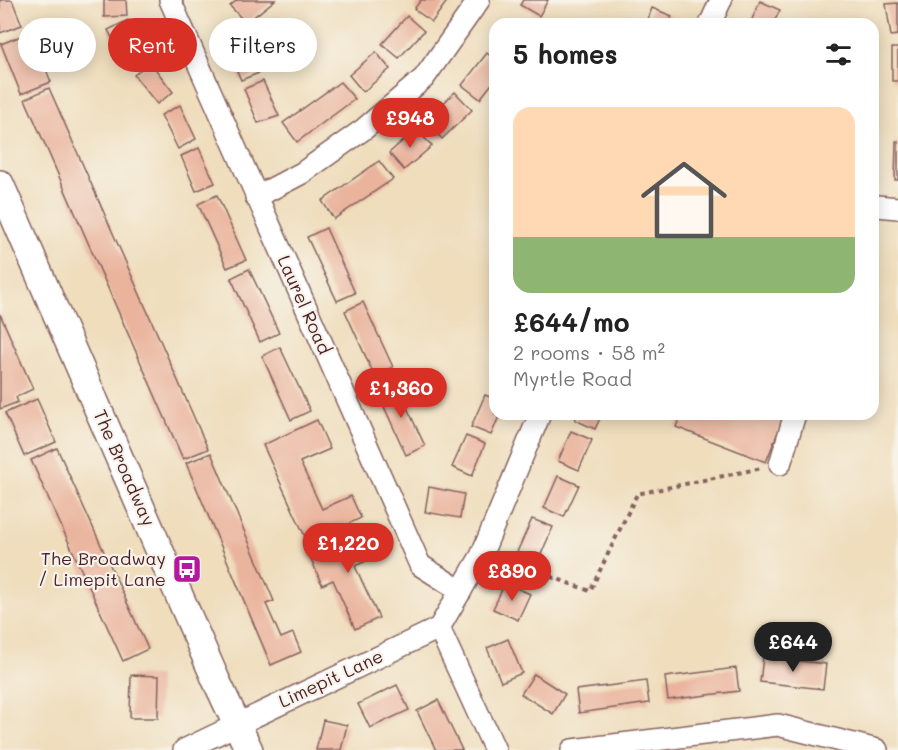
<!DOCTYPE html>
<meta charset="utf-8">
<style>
body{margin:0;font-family:Mali,sans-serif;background:#f2f2f2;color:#222;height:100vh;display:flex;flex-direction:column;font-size:22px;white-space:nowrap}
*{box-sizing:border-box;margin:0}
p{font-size:20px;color:#767676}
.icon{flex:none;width:33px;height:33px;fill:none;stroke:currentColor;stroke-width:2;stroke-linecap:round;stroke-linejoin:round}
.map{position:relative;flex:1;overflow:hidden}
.side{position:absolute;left:489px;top:18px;width:390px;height:402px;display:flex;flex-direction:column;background:#fff;border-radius:18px;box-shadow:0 3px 15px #0003}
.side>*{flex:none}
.hud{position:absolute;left:18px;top:18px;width:381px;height:54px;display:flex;gap:12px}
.price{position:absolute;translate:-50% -51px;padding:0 14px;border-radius:21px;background:#d93025;color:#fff;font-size:20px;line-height:39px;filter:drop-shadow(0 2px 3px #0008)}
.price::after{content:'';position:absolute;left:50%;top:36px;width:18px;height:14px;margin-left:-9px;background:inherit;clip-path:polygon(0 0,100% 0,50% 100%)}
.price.current{background:#222;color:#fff}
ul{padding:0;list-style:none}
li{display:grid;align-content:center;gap:12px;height:318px;padding:0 24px}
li+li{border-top:2px solid #e0e0e0}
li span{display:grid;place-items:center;height:186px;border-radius:18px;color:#555}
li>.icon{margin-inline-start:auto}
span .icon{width:108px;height:108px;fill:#fffc;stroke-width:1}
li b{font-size:26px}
h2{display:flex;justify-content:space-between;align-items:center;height:72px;padding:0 24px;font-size:26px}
.tag{padding:0 21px;border-radius:27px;background:#fff;box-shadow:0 3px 15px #0003;font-size:21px;line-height:54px}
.tag.current{background:#d93025;color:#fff}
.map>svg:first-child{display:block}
</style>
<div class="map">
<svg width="898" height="750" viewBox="0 0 898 750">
<rect width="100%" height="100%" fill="#f7f3e8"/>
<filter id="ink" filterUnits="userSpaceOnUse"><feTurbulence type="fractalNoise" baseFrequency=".0167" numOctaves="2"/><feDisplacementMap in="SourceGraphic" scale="12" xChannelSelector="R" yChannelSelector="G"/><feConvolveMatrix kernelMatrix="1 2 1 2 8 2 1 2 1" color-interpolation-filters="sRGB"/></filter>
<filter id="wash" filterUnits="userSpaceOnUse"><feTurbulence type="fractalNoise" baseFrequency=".008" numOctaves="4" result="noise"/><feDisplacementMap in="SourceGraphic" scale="24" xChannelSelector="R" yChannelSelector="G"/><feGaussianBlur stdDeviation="1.35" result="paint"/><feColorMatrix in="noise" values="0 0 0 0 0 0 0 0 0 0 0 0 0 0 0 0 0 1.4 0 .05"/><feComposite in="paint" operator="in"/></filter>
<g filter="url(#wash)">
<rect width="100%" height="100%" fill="#efddbc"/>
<g id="blocks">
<g fill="#eab39c">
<polygon points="0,0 12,0 22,25 0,33"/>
<polygon points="104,0 126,0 127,16 104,17"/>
<polygon points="237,0 275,0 246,23 230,6"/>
<polygon points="421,0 448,0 432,22 414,9"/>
<polygon points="523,0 548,0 539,16 520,5"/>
<polygon points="760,1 780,10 773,24 750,24"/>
<polygon points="898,3 898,35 891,36 886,4"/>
<polygon points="652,8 672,16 669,24 646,24"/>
<polygon points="407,16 424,31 399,58 382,44"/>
<polygon points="128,20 146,55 126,65 108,30"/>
<polygon points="31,32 51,82 21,94 1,44"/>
<polygon points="243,37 259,73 241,80 225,45"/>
<rect x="892" y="48" width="6" height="33"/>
<polygon points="376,52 390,69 363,92 349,75"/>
<polygon points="487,53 495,60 495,80 480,99 462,85"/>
<polygon points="150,62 173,92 157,104 134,75"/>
<polygon points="263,81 279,116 258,123 244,89"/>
<polygon points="340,82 355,99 297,142 283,123"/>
<polygon points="49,88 208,449 183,459 25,99"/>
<polygon points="455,92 472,110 442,139 425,121"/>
<polygon points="180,105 196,139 178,149 161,115"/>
<polygon points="416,129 432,146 404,170 389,153"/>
<polygon points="896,141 898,141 898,180 895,180"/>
<polygon points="199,148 215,183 196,191 181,156"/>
<polygon points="379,161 393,179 334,219 322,201"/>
<polygon points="217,195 246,260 227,268 198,204"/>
<polygon points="326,228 355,293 337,301 307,237"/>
<polygon points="249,269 279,333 260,342 231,278"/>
<polygon points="363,302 393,367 374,375 345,311"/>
<polygon points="0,314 33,389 16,397 18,402 0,409"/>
<polygon points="280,347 310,411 291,420 262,356"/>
<polygon points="395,382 425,446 406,455 377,391"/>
<polygon points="485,395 495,399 495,414 500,414 491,435 471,427"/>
<polygon points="37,399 56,442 24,456 5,413"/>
<polygon points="578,414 602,414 595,429 575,420"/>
<polygon points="681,414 777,414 784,417 766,462 676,427"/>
<polygon points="317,420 330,449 300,462 322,509 351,496 361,518 308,543 263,445"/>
<polygon points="571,431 592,440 579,470 558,461"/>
<polygon points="466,436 485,444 472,476 452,467"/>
<polygon points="57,448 148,649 123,661 31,460"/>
<polygon points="211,453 274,601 266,604 281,638 293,633 301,652 271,665 186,463"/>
<polygon points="558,476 579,485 564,517 544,508"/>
<polygon points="429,487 464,494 460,518 425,512"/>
<polygon points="532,519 553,527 538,561 517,552"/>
<polygon points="365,529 377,556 355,566 379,618 355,629 333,580 322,585 309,554"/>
<polygon points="505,583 530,594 518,620 493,609"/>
<polygon points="508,639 522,673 501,682 487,648"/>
<polygon points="763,657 826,664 823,689 760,682"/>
<polygon points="736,668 739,691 668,700 665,677"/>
<polygon points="534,674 565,694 553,714 521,694"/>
<polygon points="131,675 159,676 158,718 130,718"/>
<polygon points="646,681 649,703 579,713 576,690"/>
<polygon points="397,685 409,710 370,728 358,704"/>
<polygon points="438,700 462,750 436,750 417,711"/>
<polygon points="323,720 347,725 341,750 316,750"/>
</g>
</g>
</g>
<g filter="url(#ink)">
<use href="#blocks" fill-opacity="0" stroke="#84625e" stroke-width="1.5"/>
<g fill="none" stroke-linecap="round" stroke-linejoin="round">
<g stroke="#84625e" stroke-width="24">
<g id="minor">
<polyline points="170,0 420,565 461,591"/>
<polyline points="710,24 721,0"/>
<polyline points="256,197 302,173 364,129 424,78 479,0"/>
<polyline points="873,207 877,206 898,208"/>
<polyline points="780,464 795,414"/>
<polyline points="439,628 495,750"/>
<polyline points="184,750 439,628 481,556 540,414"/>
<polyline points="572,750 778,725 877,750"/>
</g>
</g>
<g stroke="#84625e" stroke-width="30">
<polyline id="major" points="0,184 216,680 249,750"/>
</g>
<polyline stroke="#84625e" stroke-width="4" stroke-dasharray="4.5 4.5" stroke-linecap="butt" points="500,558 590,591 637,494 762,468"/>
<use href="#minor" stroke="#fff" stroke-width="21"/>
<use href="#major" stroke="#fff" stroke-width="27"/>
</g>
</g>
<defs>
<g id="bus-square" transform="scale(1.5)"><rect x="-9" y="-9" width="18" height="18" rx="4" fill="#b5179e" stroke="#f7f3e8"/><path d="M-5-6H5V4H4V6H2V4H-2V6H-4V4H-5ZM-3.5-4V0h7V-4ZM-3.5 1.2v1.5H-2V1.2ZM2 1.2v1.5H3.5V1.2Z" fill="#fff"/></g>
</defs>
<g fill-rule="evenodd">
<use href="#bus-square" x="187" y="569"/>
</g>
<g text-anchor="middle" stroke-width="4.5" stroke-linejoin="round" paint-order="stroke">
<g font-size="18" fill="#4a1f2b" stroke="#f7f3e8">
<text transform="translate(304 305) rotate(66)" y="6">Laurel Road</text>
<text transform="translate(124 468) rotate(66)" y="6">The Broadway</text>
<text transform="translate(331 679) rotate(-25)" y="6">Limepit Lane</text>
</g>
<g font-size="18" fill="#4a1f2b" stroke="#f7f3e8" text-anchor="end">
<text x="166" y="565">The Broadway<tspan x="166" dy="21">/ Limepit Lane</tspan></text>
</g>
</g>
</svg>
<b class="price" style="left:410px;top:149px">£948</b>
<b class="price" style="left:401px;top:419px">£1,360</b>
<b class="price" style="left:348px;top:574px">£1,220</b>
<b class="price" style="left:512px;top:602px">£890</b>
<b class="price current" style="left:793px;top:673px">£644</b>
<div class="hud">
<a class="tag">Buy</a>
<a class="tag current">Rent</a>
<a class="tag">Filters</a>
</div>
<section class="side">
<h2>5 homes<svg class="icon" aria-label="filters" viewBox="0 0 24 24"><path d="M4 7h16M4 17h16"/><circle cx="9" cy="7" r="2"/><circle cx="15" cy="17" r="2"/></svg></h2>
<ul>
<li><span style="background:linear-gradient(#ffd9b3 70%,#8fb573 0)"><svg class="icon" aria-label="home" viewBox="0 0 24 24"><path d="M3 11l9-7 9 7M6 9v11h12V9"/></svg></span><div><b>£644/mo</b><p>2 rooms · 58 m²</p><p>Myrtle Road</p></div></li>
</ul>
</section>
</div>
